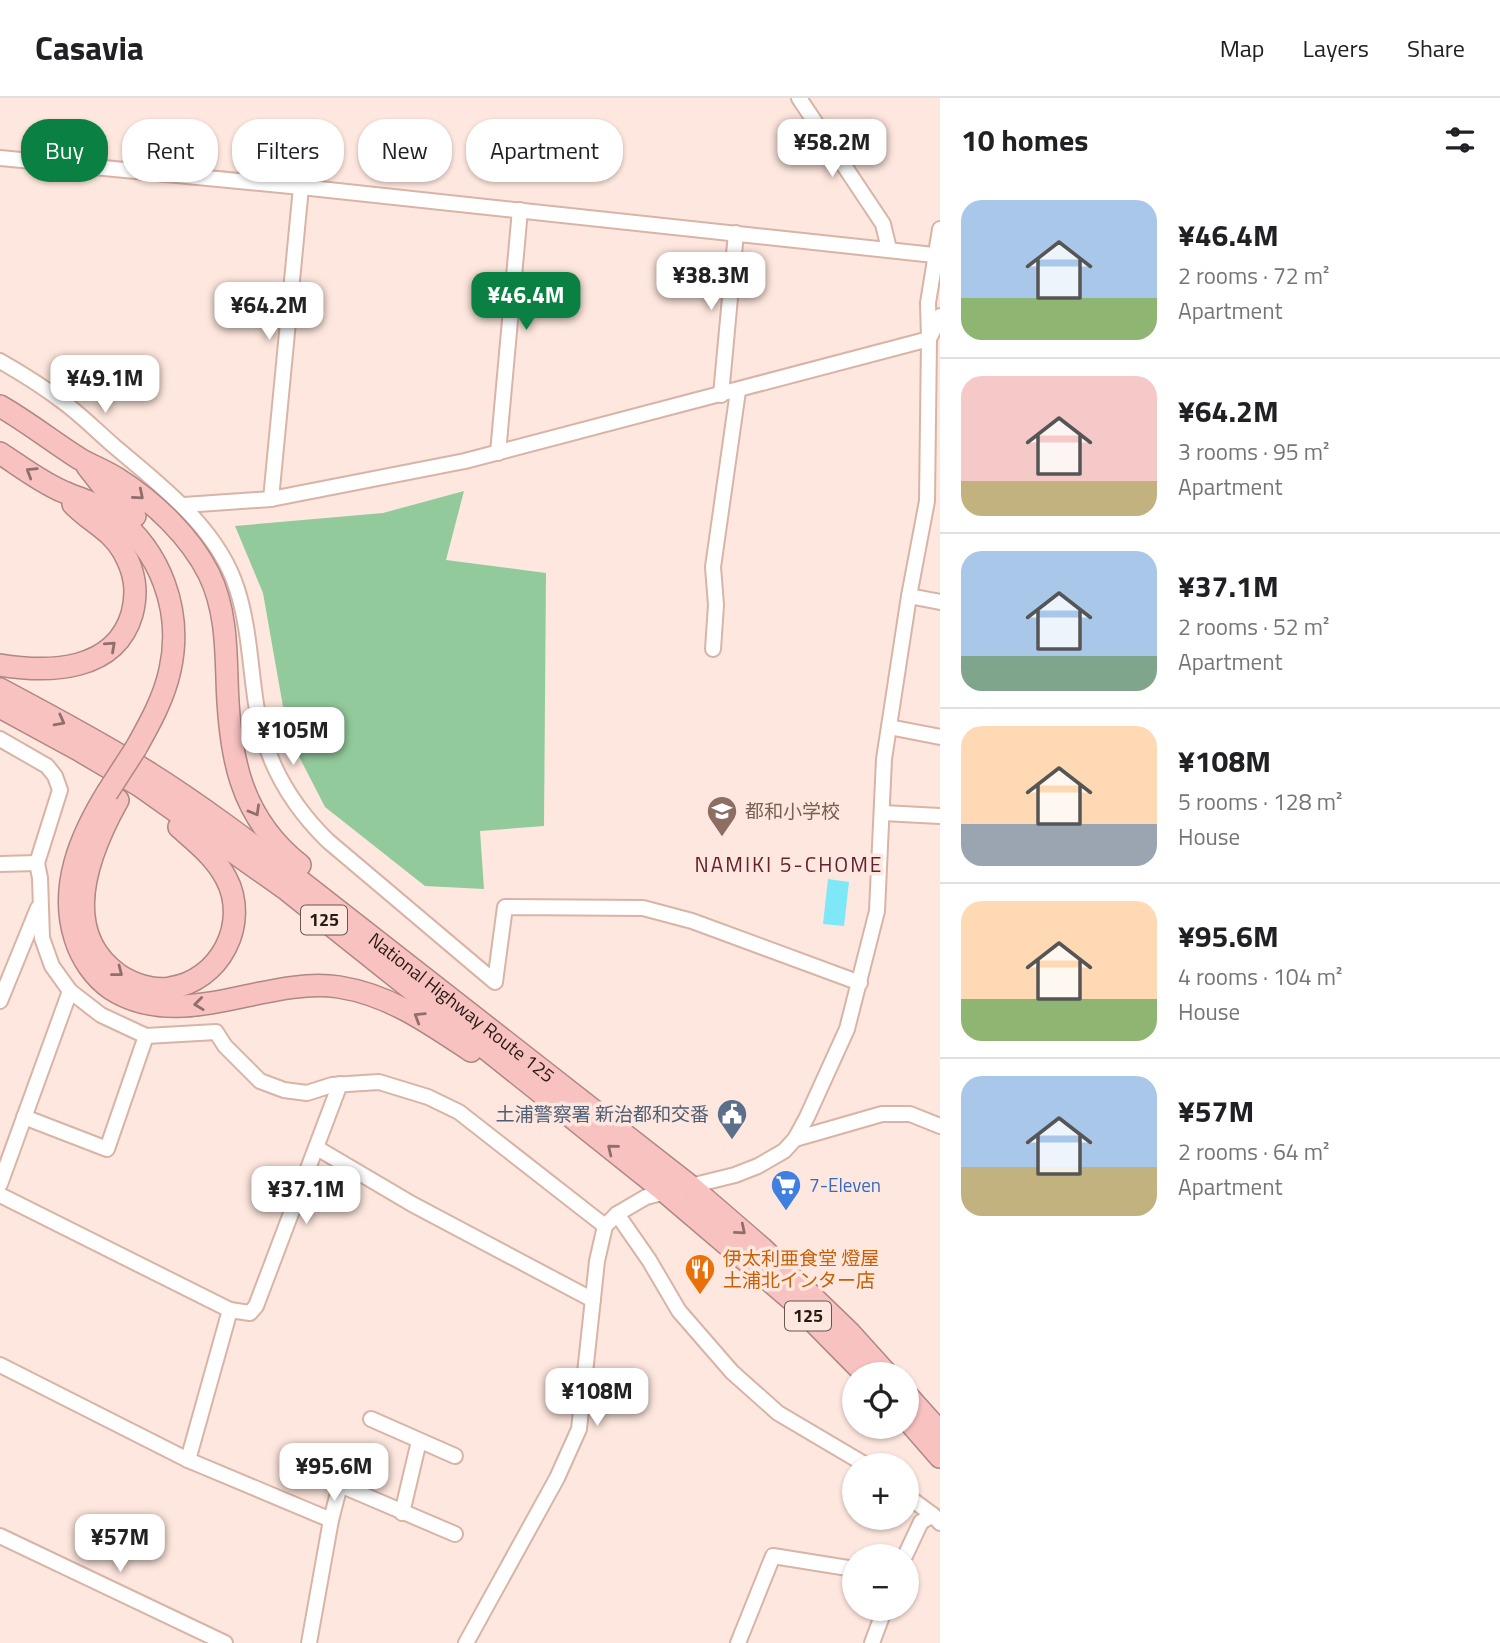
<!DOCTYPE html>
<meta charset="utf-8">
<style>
body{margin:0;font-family:"Titillium Web","Noto Sans JP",sans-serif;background:#f6f6f6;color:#202124;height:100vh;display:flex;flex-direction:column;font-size:26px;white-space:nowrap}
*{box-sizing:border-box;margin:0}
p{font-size:23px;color:#757577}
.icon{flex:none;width:38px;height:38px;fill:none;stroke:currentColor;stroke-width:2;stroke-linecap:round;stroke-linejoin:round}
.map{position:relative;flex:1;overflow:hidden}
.drawer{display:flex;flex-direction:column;background:#fff;width:560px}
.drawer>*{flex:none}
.top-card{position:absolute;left:21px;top:21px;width:665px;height:63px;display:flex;gap:14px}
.controls{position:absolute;left:842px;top:1264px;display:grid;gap:14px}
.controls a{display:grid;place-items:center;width:77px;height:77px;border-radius:50%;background:#fff;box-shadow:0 2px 5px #0004;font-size:35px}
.price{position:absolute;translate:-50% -60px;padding:0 16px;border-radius:14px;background:#fff;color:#222;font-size:23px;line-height:46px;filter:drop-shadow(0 2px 4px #0008)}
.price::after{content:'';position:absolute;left:50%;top:42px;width:21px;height:16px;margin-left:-10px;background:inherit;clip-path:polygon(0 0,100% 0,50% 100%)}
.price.active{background:#0b8043;color:#fff}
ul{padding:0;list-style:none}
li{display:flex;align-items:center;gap:21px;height:175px;padding:0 21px}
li+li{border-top:2px solid #e0e0e0}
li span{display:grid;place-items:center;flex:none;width:196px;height:140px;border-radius:21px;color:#555}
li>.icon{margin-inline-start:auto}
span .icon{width:84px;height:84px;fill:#fffc;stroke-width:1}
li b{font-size:30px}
h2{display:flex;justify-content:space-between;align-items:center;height:84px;padding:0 21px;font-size:30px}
.pill{padding:0 24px;border-radius:28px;background:#fff;box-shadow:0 2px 5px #0004;font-size:24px;line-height:63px}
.pill.active{background:#0b8043;color:#fff}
header{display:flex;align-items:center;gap:42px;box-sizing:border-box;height:98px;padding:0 35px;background:#fff;border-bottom:2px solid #e0e0e0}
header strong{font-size:33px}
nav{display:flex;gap:38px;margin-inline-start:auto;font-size:24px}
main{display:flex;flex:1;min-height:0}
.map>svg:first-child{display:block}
</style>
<header>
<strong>Casavia</strong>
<nav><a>Map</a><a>Layers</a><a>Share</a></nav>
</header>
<main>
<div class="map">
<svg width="940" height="1545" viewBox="0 0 940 1545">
<rect width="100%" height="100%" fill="#fee7de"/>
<polygon fill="#92ca9b" points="464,393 446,462 546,475 544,728 480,733 484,791 425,788 325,709 288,637 263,495 235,428 383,415"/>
<polygon fill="#7fe8f7" points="828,781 849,784 844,828 823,826"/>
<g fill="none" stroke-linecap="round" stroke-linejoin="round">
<g stroke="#d8b4a6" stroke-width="18">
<g id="minor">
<polyline points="799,0 883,126 889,151"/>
<polyline points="0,60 301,89 934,157"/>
<path d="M0,263c23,13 45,27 66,43 17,13 32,28 48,42 46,39 104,82 123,143 12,37 13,76 19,115 8,55 33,99 72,137l167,141 10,-75 138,1 49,13 168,62"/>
<polyline points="721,297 736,135"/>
<polyline points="498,355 520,112"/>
<polyline points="271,401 301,89"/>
<polyline points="184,407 271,401 465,363 929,241 940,218"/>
<polyline points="909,498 940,504"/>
<polyline points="713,551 716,507 713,469 738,293"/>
<polyline points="889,629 940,639"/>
<polyline points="0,641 47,668 55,678 60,692 37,765 40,780 42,840 52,868 70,893 101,917 146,938 216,934 225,948 260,983 284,992 307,995 332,987 379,984 428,999 459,1014 605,1128"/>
<polyline points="883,715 940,718"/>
<polyline points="0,766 37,765"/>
<polyline points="0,903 38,810"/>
<polyline points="24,1019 107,1051 146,938"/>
<polyline points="795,1041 882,1016 910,1016 940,1028"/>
<polyline points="317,1050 412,1106 593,1202"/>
<polyline points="0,1086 70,893"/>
<polyline points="0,1097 230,1212 250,1215 256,1208 340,986"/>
<polyline points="617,1116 649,1162 679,1213 732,1274 778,1315 866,1367"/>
<polyline points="0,1267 188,1362 331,1422 309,1545"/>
<polyline points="371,1321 455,1358"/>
<polyline points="188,1362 230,1212"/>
<polyline points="340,1387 347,1354"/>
<polyline points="906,1397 933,1417"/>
<polyline points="402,1415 419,1343"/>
<polyline points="331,1422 340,1387 455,1436"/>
<polyline points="0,1438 225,1545"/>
<polyline points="905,1458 921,1424 933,1417 940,1425"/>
<polyline points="466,1545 557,1380 579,1331 597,1163 605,1128 617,1116 646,1099 735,1077 758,1068 784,1053 795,1041 807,1019 847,931 877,813 884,661 909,498 927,403 929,241 928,205 940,131"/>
<polyline points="738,1545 773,1458 854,1471"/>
<polyline points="872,1545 885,1510"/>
</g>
</g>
<g stroke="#af8785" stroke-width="24">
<g id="highway">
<path d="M0,308c28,16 53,36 80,53 12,7 26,12 38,20 36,23 72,57 91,95 16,33 17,69 18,105 2,73 11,137 73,186"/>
<path d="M0,355c20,13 42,30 64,39 16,7 33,11 48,22 49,36 71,97 58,156 -6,28 -20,53 -34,78"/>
<polyline points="87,368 109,396 135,418"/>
<path d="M0,567c49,8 115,7 132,-51 6,-23 3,-42 -9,-63 -12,-21 -34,-30 -50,-47"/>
<path id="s1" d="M0,591c49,26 98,52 146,82 53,33 103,71 153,109l390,305 73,63 88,85 37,41"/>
<polyline points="0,609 77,651 140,688 287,792 664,1093 792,1202 865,1276"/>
<path d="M107,695c-27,44 -48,94 -32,145 6,20 19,39 36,51 70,45 153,-13 228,-2 51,8 90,36 132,64"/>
<path d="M118,702c-29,52 -61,132 1,175 14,9 34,16 51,13 50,-7 80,-65 56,-110 -11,-21 -30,-36 -47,-51"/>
<polyline points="906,1296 940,1334"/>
<polyline points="906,1320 940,1359"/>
</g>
</g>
<use href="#minor" stroke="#fff" stroke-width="14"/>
<use href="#highway" stroke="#f8c2c1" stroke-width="21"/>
<g stroke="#af8785" stroke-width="24" stroke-linecap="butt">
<polyline id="highway-bridge" points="107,695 136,650"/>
</g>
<use href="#highway-bridge" stroke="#f8c2c1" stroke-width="21"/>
</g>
<defs><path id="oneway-chevron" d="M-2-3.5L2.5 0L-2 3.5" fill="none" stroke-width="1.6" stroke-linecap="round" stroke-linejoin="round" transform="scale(1.75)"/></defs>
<g stroke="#906e6b">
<use href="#oneway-chevron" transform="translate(31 374) rotate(-148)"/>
<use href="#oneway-chevron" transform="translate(139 397) rotate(40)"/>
<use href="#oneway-chevron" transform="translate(111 548) rotate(-42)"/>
<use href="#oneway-chevron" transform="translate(60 623) rotate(28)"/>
<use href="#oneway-chevron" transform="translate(255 713) rotate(60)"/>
<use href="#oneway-chevron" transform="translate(118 874) rotate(38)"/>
<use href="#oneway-chevron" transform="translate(199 906) rotate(173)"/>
<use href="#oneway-chevron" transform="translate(419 919) rotate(-148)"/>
<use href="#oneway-chevron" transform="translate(612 1051) rotate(-141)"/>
<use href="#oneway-chevron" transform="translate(741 1132) rotate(40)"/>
</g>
<defs>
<g id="school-pin" transform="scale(1.575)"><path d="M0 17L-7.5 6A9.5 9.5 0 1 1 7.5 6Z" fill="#8d6e63" stroke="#fee7de"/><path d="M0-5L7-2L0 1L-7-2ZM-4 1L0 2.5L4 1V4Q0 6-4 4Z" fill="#fff"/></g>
<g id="civic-pin" transform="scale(1.575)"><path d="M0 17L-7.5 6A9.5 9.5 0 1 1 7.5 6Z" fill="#5c6f8a" stroke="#fee7de"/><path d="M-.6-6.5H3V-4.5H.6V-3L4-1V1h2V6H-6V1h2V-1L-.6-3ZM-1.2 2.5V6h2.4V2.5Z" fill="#fff"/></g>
<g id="supermarket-pin" transform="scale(1.575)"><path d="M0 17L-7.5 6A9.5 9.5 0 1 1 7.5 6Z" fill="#3f7fe0" stroke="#fee7de"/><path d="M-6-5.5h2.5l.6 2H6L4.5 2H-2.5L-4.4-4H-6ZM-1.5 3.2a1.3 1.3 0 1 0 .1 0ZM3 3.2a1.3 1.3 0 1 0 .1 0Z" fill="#fff"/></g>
<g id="restaurant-pin" transform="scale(1.575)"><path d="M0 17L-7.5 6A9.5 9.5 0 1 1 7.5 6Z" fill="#e8710a" stroke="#fee7de"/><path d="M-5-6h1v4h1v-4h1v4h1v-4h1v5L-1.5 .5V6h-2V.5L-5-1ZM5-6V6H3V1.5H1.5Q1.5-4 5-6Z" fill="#fff"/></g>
</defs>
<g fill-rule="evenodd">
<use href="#school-pin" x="722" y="713"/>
<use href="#civic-pin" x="732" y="1016"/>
<use href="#supermarket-pin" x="786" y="1087"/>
<use href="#restaurant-pin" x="700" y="1171"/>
</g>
<g text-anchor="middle" stroke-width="7" stroke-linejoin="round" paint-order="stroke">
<g fill="#fee7de" stroke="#685751" stroke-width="2">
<rect x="301" y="807.5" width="46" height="29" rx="5"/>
<rect x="785" y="1203.5" width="46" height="29" rx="5"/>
</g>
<g font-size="18" font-weight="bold" fill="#271915">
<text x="324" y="828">125</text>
<text x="808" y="1224">125</text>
</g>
<g font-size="19" fill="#785e54" stroke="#fee7de" text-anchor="start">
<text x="745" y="720">都和小学校</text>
</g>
<g font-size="19" fill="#271915" stroke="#fee7de">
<text dy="7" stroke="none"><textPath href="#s1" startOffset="562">National Highway Route 125</textPath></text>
</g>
<g font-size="19" fill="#4e5e75" stroke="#fee7de" text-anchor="end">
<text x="709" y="1023">土浦警察署 新治都和交番</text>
</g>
<g font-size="19" fill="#366cbe" stroke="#fee7de" text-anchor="start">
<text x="809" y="1094">7-Eleven</text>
</g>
<g font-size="19" fill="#c56008" stroke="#fee7de" text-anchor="start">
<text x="723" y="1167">伊太利亜食堂 燈屋<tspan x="723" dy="22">土浦北インター店</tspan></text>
</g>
<g font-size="21" letter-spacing="2" fill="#662130" stroke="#fee7de">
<text x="789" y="774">NAMIKI 5-CHOME</text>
</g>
</g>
</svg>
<div class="controls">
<a><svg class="icon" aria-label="locate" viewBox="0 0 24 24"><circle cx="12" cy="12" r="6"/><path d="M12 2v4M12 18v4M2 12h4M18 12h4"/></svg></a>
<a>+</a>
<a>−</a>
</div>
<b class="price" style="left:832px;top:81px">¥58.2M</b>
<b class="price" style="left:711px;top:214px">¥38.3M</b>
<b class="price active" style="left:526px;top:234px">¥46.4M</b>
<b class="price" style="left:269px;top:244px">¥64.2M</b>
<b class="price" style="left:105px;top:317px">¥49.1M</b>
<b class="price" style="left:293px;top:669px">¥105M</b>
<b class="price" style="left:306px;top:1128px">¥37.1M</b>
<b class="price" style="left:597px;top:1330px">¥108M</b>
<b class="price" style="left:334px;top:1405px">¥95.6M</b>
<b class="price" style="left:120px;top:1476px">¥57M</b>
<div class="top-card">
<a class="pill active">Buy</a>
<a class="pill">Rent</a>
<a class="pill">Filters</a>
<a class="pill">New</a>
<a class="pill">Apartment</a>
</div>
</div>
<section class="drawer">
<h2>10 homes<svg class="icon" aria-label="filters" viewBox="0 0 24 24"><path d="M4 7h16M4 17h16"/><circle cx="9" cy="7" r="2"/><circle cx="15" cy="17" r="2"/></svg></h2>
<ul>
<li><span style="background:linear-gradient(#a9c7e8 70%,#8fb573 0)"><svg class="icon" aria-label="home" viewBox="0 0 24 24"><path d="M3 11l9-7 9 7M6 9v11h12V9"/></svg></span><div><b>¥46.4M</b><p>2 rooms · 72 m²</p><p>Apartment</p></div></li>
<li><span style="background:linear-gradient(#f6c9c9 75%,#c2b280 0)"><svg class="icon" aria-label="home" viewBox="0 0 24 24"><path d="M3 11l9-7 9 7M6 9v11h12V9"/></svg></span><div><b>¥64.2M</b><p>3 rooms · 95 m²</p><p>Apartment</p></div></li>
<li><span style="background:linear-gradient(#a9c7e8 75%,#7fa58c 0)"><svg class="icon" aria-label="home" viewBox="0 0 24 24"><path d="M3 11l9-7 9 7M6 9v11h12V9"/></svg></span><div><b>¥37.1M</b><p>2 rooms · 52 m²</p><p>Apartment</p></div></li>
<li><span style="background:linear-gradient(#ffd9b3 70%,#9aa5b1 0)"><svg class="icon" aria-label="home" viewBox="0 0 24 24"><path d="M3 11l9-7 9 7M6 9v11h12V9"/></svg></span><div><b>¥108M</b><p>5 rooms · 128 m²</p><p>House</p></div></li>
<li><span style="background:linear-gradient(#ffd9b3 70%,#8fb573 0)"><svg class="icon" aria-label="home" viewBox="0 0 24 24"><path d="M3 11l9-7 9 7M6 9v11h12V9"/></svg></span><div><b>¥95.6M</b><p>4 rooms · 104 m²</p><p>House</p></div></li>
<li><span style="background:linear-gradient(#a9c7e8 65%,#c2b280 0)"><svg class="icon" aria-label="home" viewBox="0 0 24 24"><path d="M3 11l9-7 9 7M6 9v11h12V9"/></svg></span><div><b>¥57M</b><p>2 rooms · 64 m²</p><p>Apartment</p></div></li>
</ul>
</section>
</main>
